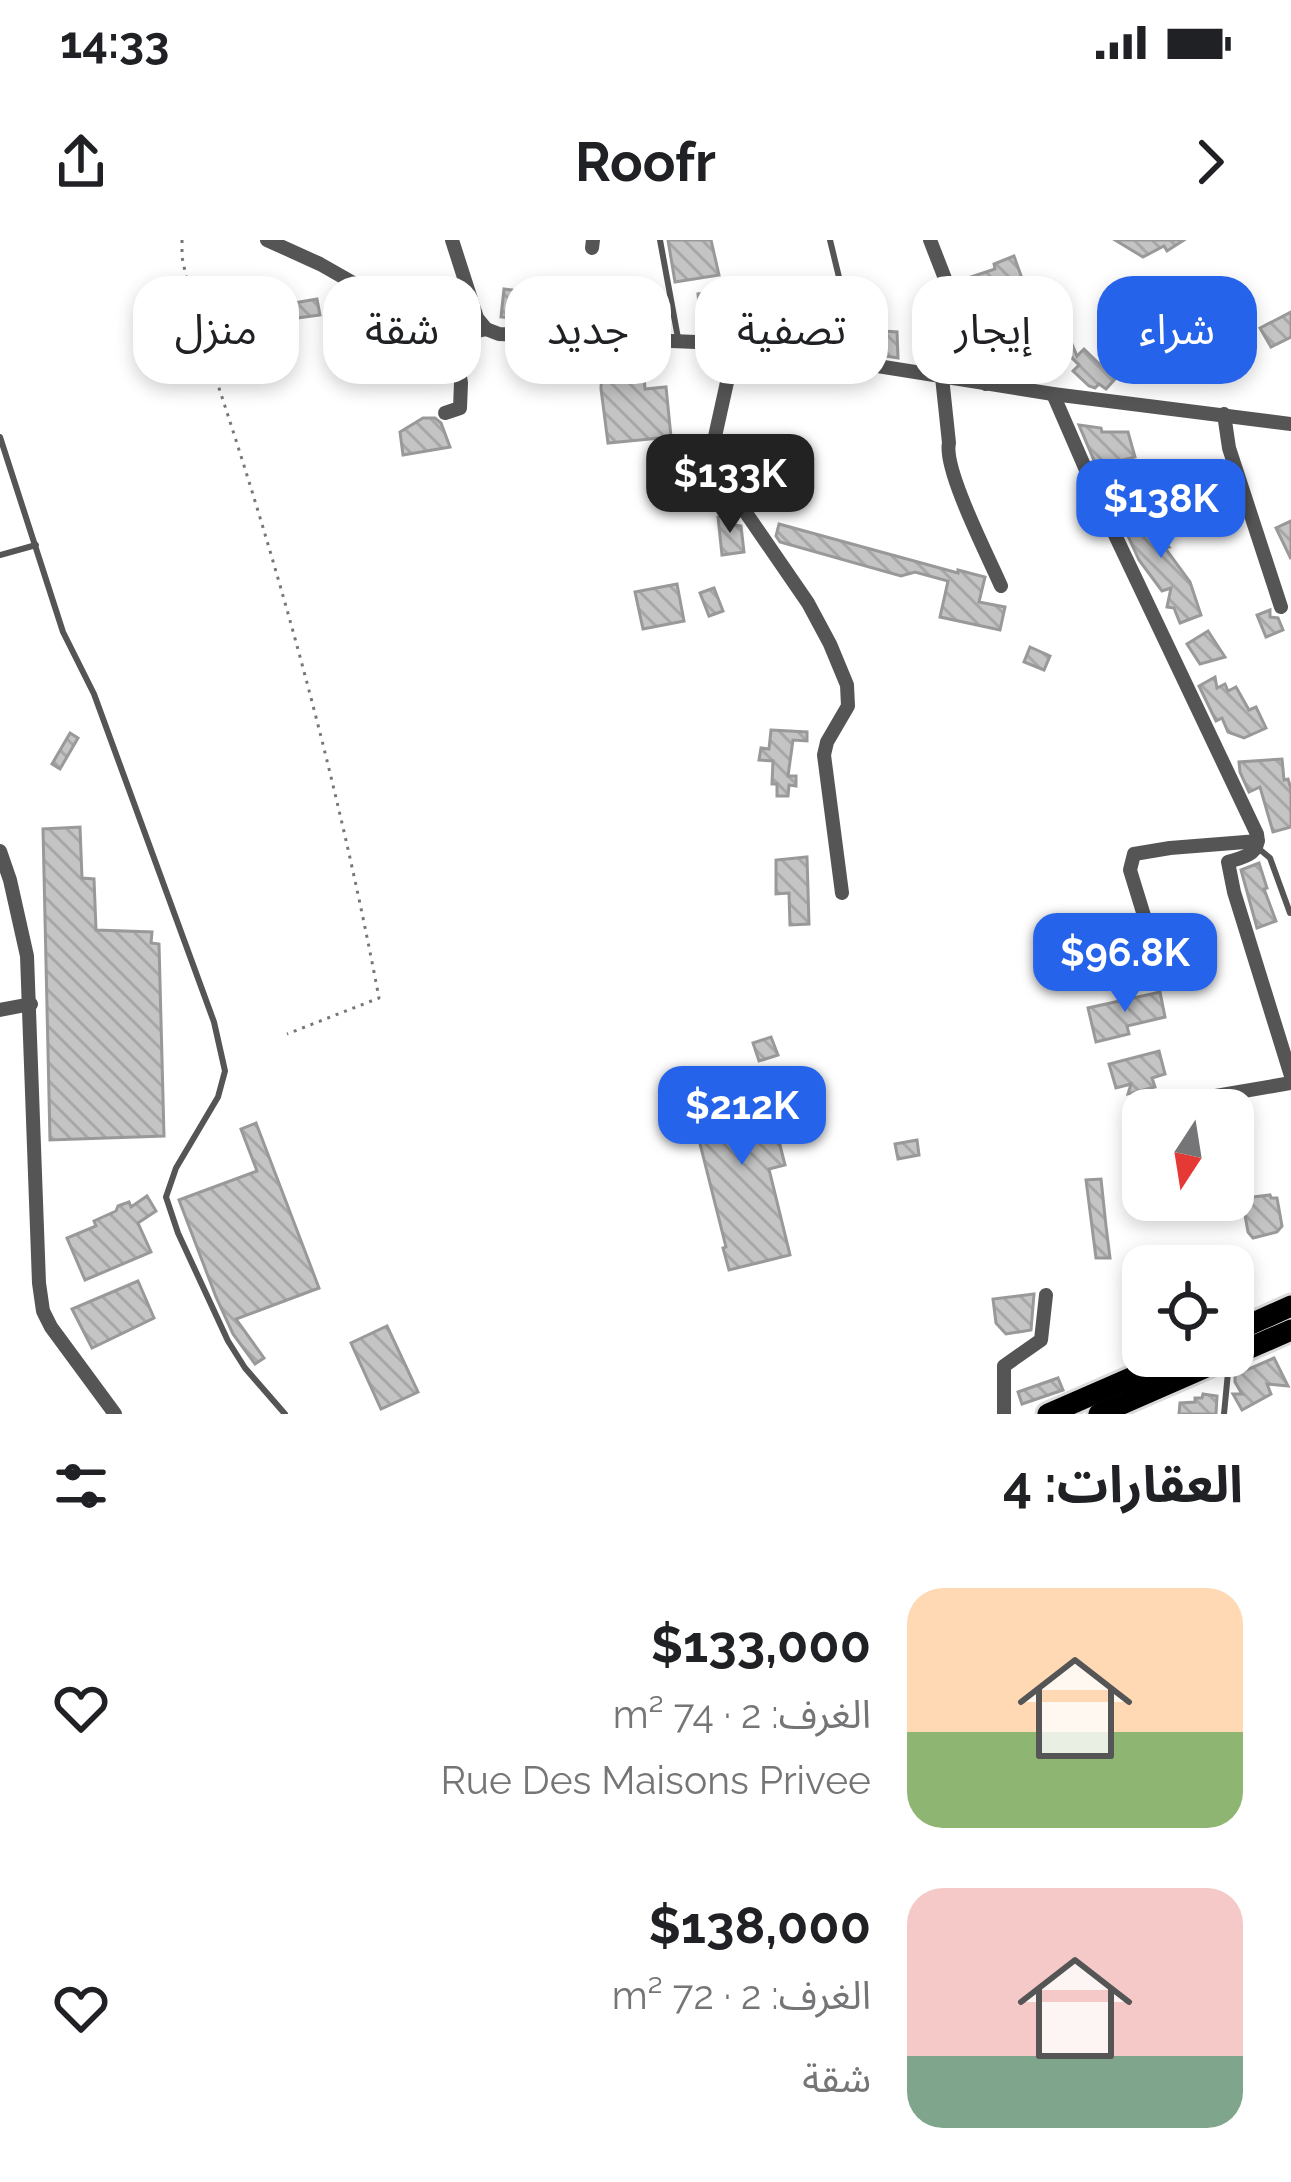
<!DOCTYPE html>
<html lang="ar">
<meta charset="utf-8">
<style>
body{margin:0;font-family:Raleway,"Noto Sans Arabic",sans-serif;background:#f2f2f2;color:#202124;direction:rtl;height:100vh;display:flex;flex-direction:column;font-size:45px;white-space:nowrap}
*{box-sizing:border-box;margin:0}
p{font-size:39px;color:#757577}
.icon{flex:none;width:66px;height:66px;fill:none;stroke:currentColor;stroke-width:2;stroke-linecap:round;stroke-linejoin:round}
.map{position:relative;height:1174px;overflow:hidden;direction:ltr}
.side{display:flex;flex-direction:column;background:#fff;flex:1}
.side>*{flex:none}
.banner{position:absolute;left:36px;top:36px;width:1221px;height:108px;direction:rtl;display:flex;gap:24px}
.needle{width:78px;rotate:192deg}
.buttons{position:absolute;left:1122px;top:849px;display:grid;gap:24px}
.buttons a{display:grid;place-items:center;width:132px;height:132px;border-radius:24px;background:#fff;box-shadow:0 6px 18px #0003;font-size:60px}
.price{position:absolute;translate:-50% -102px;padding:0 27px;border-radius:24px;background:#2563eb;color:#fff;font-size:39px;line-height:78px;filter:drop-shadow(0 3px 6px #0008)}
.price::after{content:'';position:absolute;left:50%;top:72px;width:36px;height:27px;margin-left:-18px;background:inherit;clip-path:polygon(0 0,100% 0,50% 100%)}
.price.current{background:#222;color:#fff}
ul{padding:0;list-style:none}
li{display:flex;align-items:center;gap:36px;height:300px;padding:0 48px}
li span{display:grid;place-items:center;flex:none;width:336px;height:240px;border-radius:36px;color:#555}
li>.icon{margin-inline-start:auto}
span .icon{width:144px;height:144px;fill:#fffc;stroke-width:1}
li b{font-size:51px}
h2{display:flex;justify-content:space-between;align-items:center;height:144px;padding:0 48px;font-size:51px}
.tag{padding:0 42px;border-radius:36px;background:#fff;box-shadow:0 6px 18px #0003;font-size:42px;line-height:108px}
.tag.current{background:#2563eb;color:#fff}
.status{display:flex;justify-content:space-between;align-items:center;height:84px;padding:0 60px;background:#fff;direction:ltr}
.status svg{height:33px;fill:currentColor}
header{display:flex;justify-content:space-between;align-items:center;height:156px;padding:0 48px;background:#fff;font-size:54px;font-weight:700}
.map>svg:first-child{display:block}
</style>
<div class="status"><b>14:33</b><svg viewBox="0 0 49 12"><path d="M0 12V9h3v3zM5 12V6h3v6zM10 12V3h3v9zM15 12V0h3v12zM26 1h20v11H26zM47 4h2v5h-2z"/></svg></div>
<header><svg class="icon" aria-label="forward" viewBox="0 0 24 24"><path d="M9 5l7 7-7 7"/></svg>Roofr<svg class="icon" aria-label="share" viewBox="0 0 24 24"><path d="M12 15V3M7 8l5-5 5 5M5 13v7h14v-7"/></svg></header>
<div class="map">
<svg width="1291" height="1174" viewBox="0 0 1291 1174">
<defs>
<pattern id="building-back-hatch" width="6" height="6" patternUnits="userSpaceOnUse" patternTransform="scale(3)"><rect width="6" height="6" fill="#c4c4c4"/><path d="M-1 5l2 2M0 0l6 6M5-1l2 2" fill="none" stroke="#a7a7a7"/></pattern>
</defs>
<rect width="100%" height="100%" fill="#fff"/>
<g fill="url(#building-back-hatch)" stroke="#999" stroke-width="3">
<polygon points="668,0 711,0 719,35 675,42"/>
<polygon points="1115,0 1184,0 1167,11 1164,6 1143,17"/>
<polygon points="1014,16 1024,44 969,59 962,40 995,29 994,24"/>
<polygon points="504,49 611,61 608,87 501,77"/>
<polygon points="725,52 727,80 705,82 704,75 700,75 698,54"/>
<polygon points="317,59 320,75 297,78 294,63"/>
<polygon points="1050,71 1051,74 1058,71 1077,116 1084,109 1115,139 1106,149 1099,144 1095,148 1089,146 1073,131 1079,125 1065,111 1035,123 1036,127 1031,129 1032,133 1019,137 1016,133 1007,135 982,86 985,85 985,82 1003,75 1020,115 1046,109 1034,78"/>
<polygon points="1291,72 1291,97 1271,107 1260,88"/>
<polygon points="867,90 897,92 898,118 872,114 867,101"/>
<polygon points="643,121 645,149 666,147 671,197 608,203 601,149 602,124"/>
<polygon points="423,178 435,178 441,183 450,207 403,215 400,192"/>
<polygon points="1079,185 1101,188 1102,192 1128,192 1135,217 1119,221 1134,253 1112,263"/>
<polygon points="1136,256 1141,268 1145,266 1146,270 1149,268 1151,274 1156,271 1169,299 1165,302 1169,307 1165,308 1190,342 1201,375 1180,383 1174,368 1167,367 1171,348 1162,351 1139,320 1123,285 1128,282 1127,276 1134,275"/>
<polygon points="734,275 735,285 741,286 744,312 722,315 718,277"/>
<polygon points="1291,281 1291,319 1276,288"/>
<polygon points="779,284 958,333 958,330 985,337 979,362 1005,367 1000,390 940,377 948,341 915,332 901,336 780,302 776,296"/>
<polygon points="677,344 684,381 643,389 635,352"/>
<polygon points="714,348 723,371 709,376 700,353"/>
<polygon points="1270,370 1270,377 1278,378 1283,390 1266,397 1257,375"/>
<polygon points="1208,391 1225,417 1200,424 1187,404"/>
<polygon points="1030,407 1050,416 1044,430 1024,422"/>
<polygon points="1215,437 1217,448 1225,444 1228,451 1236,447 1249,470 1256,467 1266,488 1244,498 1228,492 1222,478 1216,481 1199,446"/>
<polygon points="771,490 807,492 807,501 793,500 788,536 796,536 796,546 789,545 788,556 777,556 777,544 772,544 773,521 759,520 761,508 769,509"/>
<polygon points="70,493 78,498 60,529 52,524"/>
<polygon points="1282,519 1284,540 1288,539 1291,549 1291,587 1273,592 1260,547 1249,552 1240,532 1239,522"/>
<polygon points="80,587 82,638 94,639 96,690 152,692 151,703 159,704 164,896 50,900 43,589"/>
<polygon points="807,617 809,684 790,685 789,653 776,654 776,620"/>
<polygon points="1259,623 1267,648 1264,649 1276,681 1257,688 1241,630"/>
<polygon points="1160,752 1165,777 1127,786 1129,794 1096,802 1088,768"/>
<polygon points="771,797 778,815 759,821 753,803"/>
<polygon points="1159,811 1165,834 1152,838 1155,847 1128,854 1131,844 1116,848 1109,824"/>
<polygon points="762,834 785,925 769,929 790,1015 729,1030 723,1008 726,1007 687,852"/>
<polygon points="256,883 319,1048 236,1079 264,1118 255,1124 233,1094 216,1057 179,960 257,931 241,889"/>
<polygon points="917,900 919,915 898,919 895,904"/>
<polygon points="1101,939 1106,986 1110,1018 1096,1018 1086,940"/>
<polygon points="1270,955 1271,958 1277,958 1282,986 1277,992 1253,998 1248,992 1243,964 1244,960 1253,957"/>
<polygon points="147,956 156,971 138,983 151,1012 85,1040 67,998 96,986 94,981 116,971 118,966 129,962 131,967"/>
<polygon points="138,1041 154,1078 92,1108 72,1069"/>
<polygon points="1034,1054 1031,1090 1006,1094 996,1083 993,1059"/>
<polygon points="1143,1073 1143,1116 1128,1123 1127,1074"/>
<polygon points="387,1086 418,1152 381,1169 351,1103"/>
<polygon points="1274,1118 1288,1146 1267,1144 1271,1154 1242,1170 1233,1154 1242,1154 1235,1142 1235,1135"/>
<polygon points="1058,1138 1063,1150 1022,1164 1018,1152"/>
<polygon points="1203,1154 1217,1156 1216,1174 1179,1174 1180,1163 1195,1162 1195,1158 1202,1158"/>
</g>
<g fill="none" stroke-linecap="round" stroke-linejoin="round">
<g stroke="#dbdbdb" stroke-width="27">
<g id="trunk">
<polyline points="1233,1092 1291,1066"/>
<polyline points="1048,1174 1181,1116"/>
<polyline points="1099,1174 1291,1090"/>
</g>
</g>
<path stroke="#777" stroke-width="3" stroke-dasharray="3 6" stroke-linecap="butt" d="M182,0v17l12,57c77,223 141,452 185,684l-92,36"/>
<g stroke="#555" stroke-width="6">
<polyline points="660,0 678,98"/>
<polyline points="830,0 859,120"/>
<polyline points="0,197 63,392 94,454 214,782 225,831 218,857 176,928 166,957 178,993 228,1101 245,1128 285,1174"/>
<polyline points="0,315 36,305"/>
<polyline points="1258,608 1270,618 1290,673"/>
<polyline points="1224,1174 1229,1122"/>
</g>
<g stroke="#555" stroke-width="14">
<polyline points="267,0 320,24 436,90 461,95 486,89"/>
<polyline points="452,0 477,78 486,89 499,94 696,102 777,110 1053,154 1291,184"/>
<polyline points="930,0 986,144"/>
<polyline points="592,8 593,0"/>
<polyline points="735,106 712,210 713,225 808,363 830,404 847,445 848,466 827,502 824,515 842,653"/>
<path d="M942,137l7,66c-6,26 40,115 52,143"/>
<path d="M1053,154l53,122 151,318c4,21 -14,23 -29,28l6,30 57,184"/>
<polyline points="445,173 460,168 461,143 453,95"/>
<polyline points="1224,174 1229,208 1281,367"/>
<polyline points="0,611 10,640 27,716 39,1043 43,1071 51,1087 115,1174"/>
<polyline points="1161,731 1130,630 1134,614 1170,608 1258,601"/>
<polyline points="0,770 31,764"/>
<polyline points="1192,860 1291,843"/>
<polyline points="1004,1174 1004,1126 1041,1100 1046,1055"/>
</g>
<use href="#trunk" stroke="#000" stroke-width="21"/>
</g>
</svg>
<div class="buttons">
<a><svg class="needle" viewBox="-14 -14 28 28"><path d="M0-13l5 13h-10z" fill="#e53935"/><path d="M0 13l5-13h-10z" fill="#757577"/></svg></a>
<a><svg class="icon" aria-label="locate" viewBox="0 0 24 24"><circle cx="12" cy="12" r="6"/><path d="M12 2v4M12 18v4M2 12h4M18 12h4"/></svg></a>
</div>
<b class="price current" style="left:730px;top:296px">$133K</b>
<b class="price" style="left:1161px;top:321px">$138K</b>
<b class="price" style="left:1125px;top:775px">$96.8K</b>
<b class="price" style="left:742px;top:928px">$212K</b>
<div class="banner">
<a class="tag current">شراء</a>
<a class="tag">إيجار</a>
<a class="tag">تصفية</a>
<a class="tag">جديد</a>
<a class="tag">شقة</a>
<a class="tag">منزل</a>
</div>
</div>
<section class="side">
<h2>العقارات: 4<svg class="icon" aria-label="filters" viewBox="0 0 24 24"><path d="M4 7h16M4 17h16"/><circle cx="9" cy="7" r="2"/><circle cx="15" cy="17" r="2"/></svg></h2>
<ul>
<li><span style="background:linear-gradient(#ffd9b3 60%,#8fb573 0)"><svg class="icon" aria-label="home" viewBox="0 0 24 24"><path d="M3 11l9-7 9 7M6 9v11h12V9"/></svg></span><div><b>$133,000</b><p>الغرف: 2 · 74 m²</p><p>Rue Des Maisons Privee</p></div><svg class="icon" aria-label="heart" viewBox="0 0 24 24"><path d="M12 20l-8-8c-3-5 5-10 8-4 3-6 11-1 8 4z"/></svg></li>
<li><span style="background:linear-gradient(#f6c9c9 70%,#7fa58c 0)"><svg class="icon" aria-label="home" viewBox="0 0 24 24"><path d="M3 11l9-7 9 7M6 9v11h12V9"/></svg></span><div><b>$138,000</b><p>الغرف: 2 · 72 m²</p><p>شقة</p></div><svg class="icon" aria-label="heart" viewBox="0 0 24 24"><path d="M12 20l-8-8c-3-5 5-10 8-4 3-6 11-1 8 4z"/></svg></li>
</ul>
</section>
